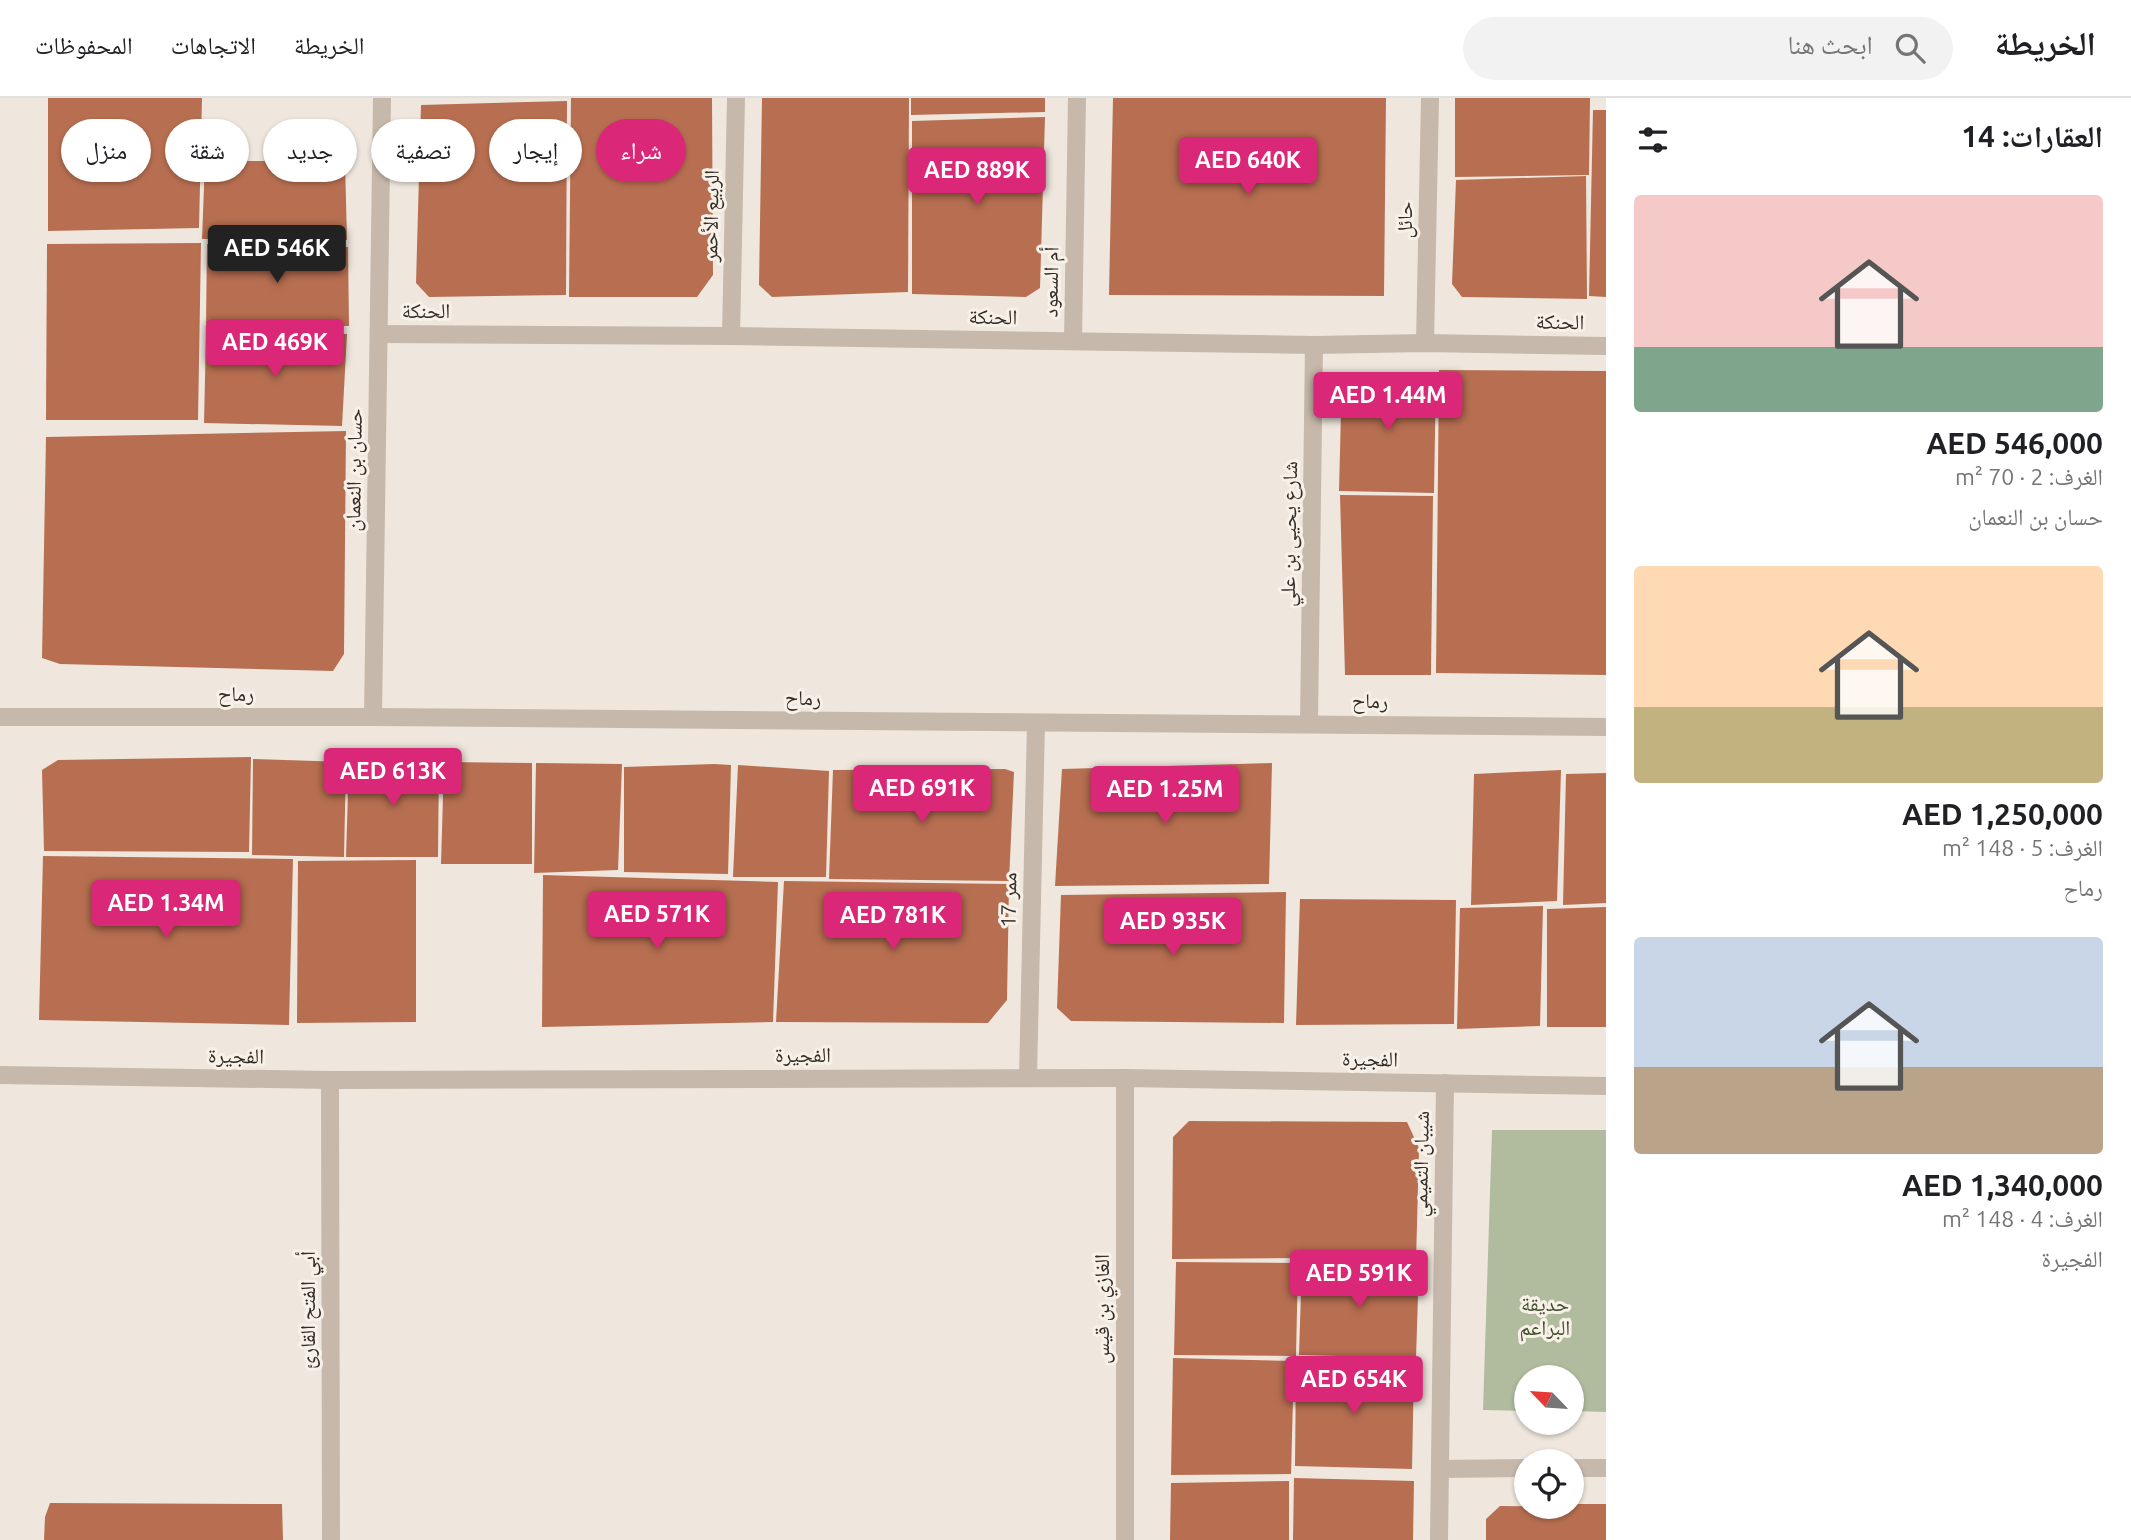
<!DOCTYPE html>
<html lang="ar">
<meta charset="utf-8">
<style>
body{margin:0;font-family:Ubuntu,"Noto Naskh Arabic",sans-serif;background:#f2f2f2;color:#202124;direction:rtl;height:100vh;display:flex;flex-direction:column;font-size:26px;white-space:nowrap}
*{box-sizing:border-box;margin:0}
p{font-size:23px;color:#757577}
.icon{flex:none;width:38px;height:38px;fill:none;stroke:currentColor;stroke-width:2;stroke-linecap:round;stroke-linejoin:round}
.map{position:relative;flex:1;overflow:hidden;direction:ltr}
.drawer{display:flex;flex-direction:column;background:#fff;width:525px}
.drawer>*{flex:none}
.banner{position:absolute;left:21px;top:21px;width:665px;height:63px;direction:rtl;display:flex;gap:14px}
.needle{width:46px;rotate:295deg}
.fabs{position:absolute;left:1514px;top:1267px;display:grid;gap:14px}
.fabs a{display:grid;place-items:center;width:70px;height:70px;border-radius:50%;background:#fff;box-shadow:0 2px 5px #0004;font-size:35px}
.price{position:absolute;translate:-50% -60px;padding:0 16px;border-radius:7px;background:#db2777;color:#fff;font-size:23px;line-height:46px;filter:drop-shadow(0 2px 4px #0008)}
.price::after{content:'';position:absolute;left:50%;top:42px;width:21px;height:16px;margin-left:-10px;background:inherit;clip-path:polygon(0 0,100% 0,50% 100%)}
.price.active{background:#222;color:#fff}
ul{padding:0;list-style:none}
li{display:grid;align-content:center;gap:14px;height:371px;padding:0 28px}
li span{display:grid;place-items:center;height:217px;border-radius:7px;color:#555}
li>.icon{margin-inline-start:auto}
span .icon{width:126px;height:126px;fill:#fffc;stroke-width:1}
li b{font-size:30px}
h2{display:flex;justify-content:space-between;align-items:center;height:84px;padding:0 28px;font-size:30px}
.pill{padding:0 24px;border-radius:32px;background:#fff;box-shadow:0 2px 5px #0004;font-size:24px;line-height:63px}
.pill.active{background:#db2777;color:#fff}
header{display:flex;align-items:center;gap:42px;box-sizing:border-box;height:98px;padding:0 35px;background:#fff;border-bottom:2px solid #e0e0e0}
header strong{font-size:33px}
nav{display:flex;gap:38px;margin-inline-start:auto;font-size:24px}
.search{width:490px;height:63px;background:#f2f2f2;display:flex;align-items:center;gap:18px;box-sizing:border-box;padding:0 24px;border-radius:38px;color:#757577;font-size:26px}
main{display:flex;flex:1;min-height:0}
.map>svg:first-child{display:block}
</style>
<header>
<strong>الخريطة</strong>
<div class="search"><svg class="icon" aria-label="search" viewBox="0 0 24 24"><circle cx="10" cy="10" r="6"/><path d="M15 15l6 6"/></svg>ابحث هنا</div>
<nav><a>الخريطة</a><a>الاتجاهات</a><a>المحفوظات</a></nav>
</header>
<main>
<section class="drawer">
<h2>العقارات: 14<svg class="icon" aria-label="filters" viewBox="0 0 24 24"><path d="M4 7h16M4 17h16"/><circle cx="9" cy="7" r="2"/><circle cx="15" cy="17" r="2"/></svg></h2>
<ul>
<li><span style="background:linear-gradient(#f6c9c9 70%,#7fa58c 0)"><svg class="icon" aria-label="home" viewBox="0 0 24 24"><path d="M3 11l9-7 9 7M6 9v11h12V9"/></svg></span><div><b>AED 546,000</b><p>الغرف: 2 · 70 m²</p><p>حسان بن النعمان</p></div></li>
<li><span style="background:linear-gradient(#ffd9b3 65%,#c2b280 0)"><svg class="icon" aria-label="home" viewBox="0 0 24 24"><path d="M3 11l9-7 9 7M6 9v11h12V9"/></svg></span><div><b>AED 1,250,000</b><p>الغرف: 5 · 148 m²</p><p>رماح</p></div></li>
<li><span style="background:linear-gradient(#c9d6e8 60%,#b9a48a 0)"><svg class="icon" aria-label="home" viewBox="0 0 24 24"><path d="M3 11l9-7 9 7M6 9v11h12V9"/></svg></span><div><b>AED 1,340,000</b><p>الغرف: 4 · 148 m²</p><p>الفجيرة</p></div></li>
</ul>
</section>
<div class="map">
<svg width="1606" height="1442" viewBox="0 0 1606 1442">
<rect width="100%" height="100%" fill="#efe7dd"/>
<polygon fill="#b1bc9e" points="1492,1032 1606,1032 1606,1314 1572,1313 1572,1279 1526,1279 1526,1313 1483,1312"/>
<g fill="#b86f51">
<polygon points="48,0 202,0 199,130 48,133"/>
<polygon points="571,0 712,0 713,177 697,199 569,199"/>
<polygon points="762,0 909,0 908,194 772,199 759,187"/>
<polygon points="911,0 1045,0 1045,14 911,17"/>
<polygon points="1113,0 1386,0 1384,198 1109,197"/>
<polygon points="1455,0 1590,0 1589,77 1455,79"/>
<polygon points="567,3 566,197 429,199 416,185 421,7"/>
<polygon points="1593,12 1606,12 1606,199 1589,198"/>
<polygon points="1045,19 1040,190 1026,199 912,196 912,23"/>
<polygon points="205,63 345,63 347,142 202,141"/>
<polygon points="1586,78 1587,201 1462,199 1452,186 1456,82"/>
<polygon points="201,145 198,322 46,322 47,146"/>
<polygon points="207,146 348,149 349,228 206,226"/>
<polygon points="206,234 347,236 342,328 204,325"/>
<polygon points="1439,272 1606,273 1606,577 1436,575"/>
<polygon points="1342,274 1436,274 1434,395 1339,393"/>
<polygon points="346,333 344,556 333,573 60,566 42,560 46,339"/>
<polygon points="1340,397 1433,398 1431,577 1345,577"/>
<polygon points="251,659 249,754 44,753 42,672 58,662"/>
<polygon points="253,661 346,664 344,759 252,757"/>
<polygon points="349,661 439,661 438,759 346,759"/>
<polygon points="444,664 532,665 532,766 441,766"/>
<polygon points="536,665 622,666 618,772 534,775"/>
<polygon points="1272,665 1269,786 1055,788 1062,671"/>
<polygon points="714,666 731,667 728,776 624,774 624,669"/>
<polygon points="738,667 829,673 826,779 733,779"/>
<polygon points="1005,671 1014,674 1009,783 829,781 833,672"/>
<polygon points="1561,672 1557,803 1471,807 1474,676"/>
<polygon points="1606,675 1606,805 1563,807 1566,676"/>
<polygon points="43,758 293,761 289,927 39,922"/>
<polygon points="416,762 416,924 297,925 298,763"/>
<polygon points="543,777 778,784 773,924 542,929"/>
<polygon points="784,783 1009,786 1007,902 988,925 776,924"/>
<polygon points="1286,794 1284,925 1071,923 1057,910 1061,797"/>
<polygon points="1300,801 1456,802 1454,926 1296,927"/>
<polygon points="1543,808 1540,928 1457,931 1460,810"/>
<polygon points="1606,809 1606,929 1547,929 1547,811"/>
<polygon points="1189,1023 1407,1024 1419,1050 1416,1164 1297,1160 1172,1161 1173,1039"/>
<polygon points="1176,1164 1298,1165 1296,1258 1174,1257"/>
<polygon points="1302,1164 1419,1167 1416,1260 1299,1257"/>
<polygon points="1173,1260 1294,1263 1291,1376 1171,1377"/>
<polygon points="1296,1266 1414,1269 1412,1371 1295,1368"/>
<polygon points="1294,1380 1414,1383 1413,1442 1293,1442"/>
<polygon points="1289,1383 1289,1442 1170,1442 1171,1385"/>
<polygon points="50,1405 282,1406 283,1442 44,1442 45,1419"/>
<polygon points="1572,1406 1606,1406 1606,1442 1486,1442 1486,1421 1500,1408 1572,1409"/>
</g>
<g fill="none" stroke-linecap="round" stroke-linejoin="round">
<g stroke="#c6b8aa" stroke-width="18">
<polyline points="379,236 731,238 1314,247 1425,245 1606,248"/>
<polyline points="731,238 736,0"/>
<polyline points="1073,243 1077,0"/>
<polyline points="1425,245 1430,0"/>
<polyline points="0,619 373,619 1606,629"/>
<polyline points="373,619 382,0"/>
<polyline points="1309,625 1314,247"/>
<polyline points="0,977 330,982 1125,980 1606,988"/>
<polyline points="1028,979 1036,625"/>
<polyline points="1125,980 1125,1442"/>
<polyline points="330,982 331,1442"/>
<polyline points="1572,1370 1606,1370"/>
<polyline points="1440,1371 1526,1370"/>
<polyline points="1439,1442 1445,985"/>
</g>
</g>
<g text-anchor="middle" stroke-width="6" stroke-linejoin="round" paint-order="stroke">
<g font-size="21" fill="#342d29" stroke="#f7f1e8">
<text transform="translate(711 118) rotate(-89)" y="7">الربيع الأحمر</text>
<text transform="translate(1405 122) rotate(-89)" y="7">حائل</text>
<text transform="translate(1051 184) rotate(-89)" y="7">أم السعود</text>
<text x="426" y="220">الحنكة</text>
<text transform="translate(993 219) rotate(1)" y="7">الحنكة</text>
<text transform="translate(1560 224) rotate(1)" y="7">الحنكة</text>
<text transform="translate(354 372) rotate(-89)" y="7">حسان بن النعمان</text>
<text transform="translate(1289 436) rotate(-89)" y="7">شارع يحيى بن علي</text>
<text x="236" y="603">رماح</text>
<text transform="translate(803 600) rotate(1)" y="7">رماح</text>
<text transform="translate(1370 603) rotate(1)" y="7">رماح</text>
<text transform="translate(1009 802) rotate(-89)" y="7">ممر 17</text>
<text x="803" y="964">الفجيرة</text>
<text transform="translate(236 958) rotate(1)" y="7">الفجيرة</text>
<text transform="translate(1370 961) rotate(1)" y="7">الفجيرة</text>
<text transform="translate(1421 1066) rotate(-89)" y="7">شيبان التميمي</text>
<text transform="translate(1102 1211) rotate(-90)" y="7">الغازي بن قيس</text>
<text transform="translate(308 1212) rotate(-90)" y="7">أبي الفتح القارئ</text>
</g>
<g font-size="21" fill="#42502f" stroke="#f7f1e8">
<text x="1545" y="1213">حديقة<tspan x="1545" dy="24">البراعم</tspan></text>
</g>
</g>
</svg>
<div class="fabs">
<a><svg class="needle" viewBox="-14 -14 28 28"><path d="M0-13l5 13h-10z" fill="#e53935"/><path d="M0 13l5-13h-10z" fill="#757577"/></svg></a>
<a><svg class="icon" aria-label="locate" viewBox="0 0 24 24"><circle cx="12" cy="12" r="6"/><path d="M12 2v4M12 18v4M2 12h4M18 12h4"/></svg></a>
</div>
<b class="price" style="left:1248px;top:99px">AED 640K</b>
<b class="price" style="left:977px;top:109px">AED 889K</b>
<b class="price active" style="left:277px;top:187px">AED 546K</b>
<b class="price" style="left:275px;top:281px">AED 469K</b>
<b class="price" style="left:1388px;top:334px">AED 1.44M</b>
<b class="price" style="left:393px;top:710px">AED 613K</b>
<b class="price" style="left:922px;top:727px">AED 691K</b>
<b class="price" style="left:1165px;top:728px">AED 1.25M</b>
<b class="price" style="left:166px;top:842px">AED 1.34M</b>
<b class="price" style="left:657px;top:853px">AED 571K</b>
<b class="price" style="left:893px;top:854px">AED 781K</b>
<b class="price" style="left:1173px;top:860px">AED 935K</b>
<b class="price" style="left:1359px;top:1212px">AED 591K</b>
<b class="price" style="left:1354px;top:1318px">AED 654K</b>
<div class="banner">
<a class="pill active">شراء</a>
<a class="pill">إيجار</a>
<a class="pill">تصفية</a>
<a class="pill">جديد</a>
<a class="pill">شقة</a>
<a class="pill">منزل</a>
</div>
</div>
</main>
